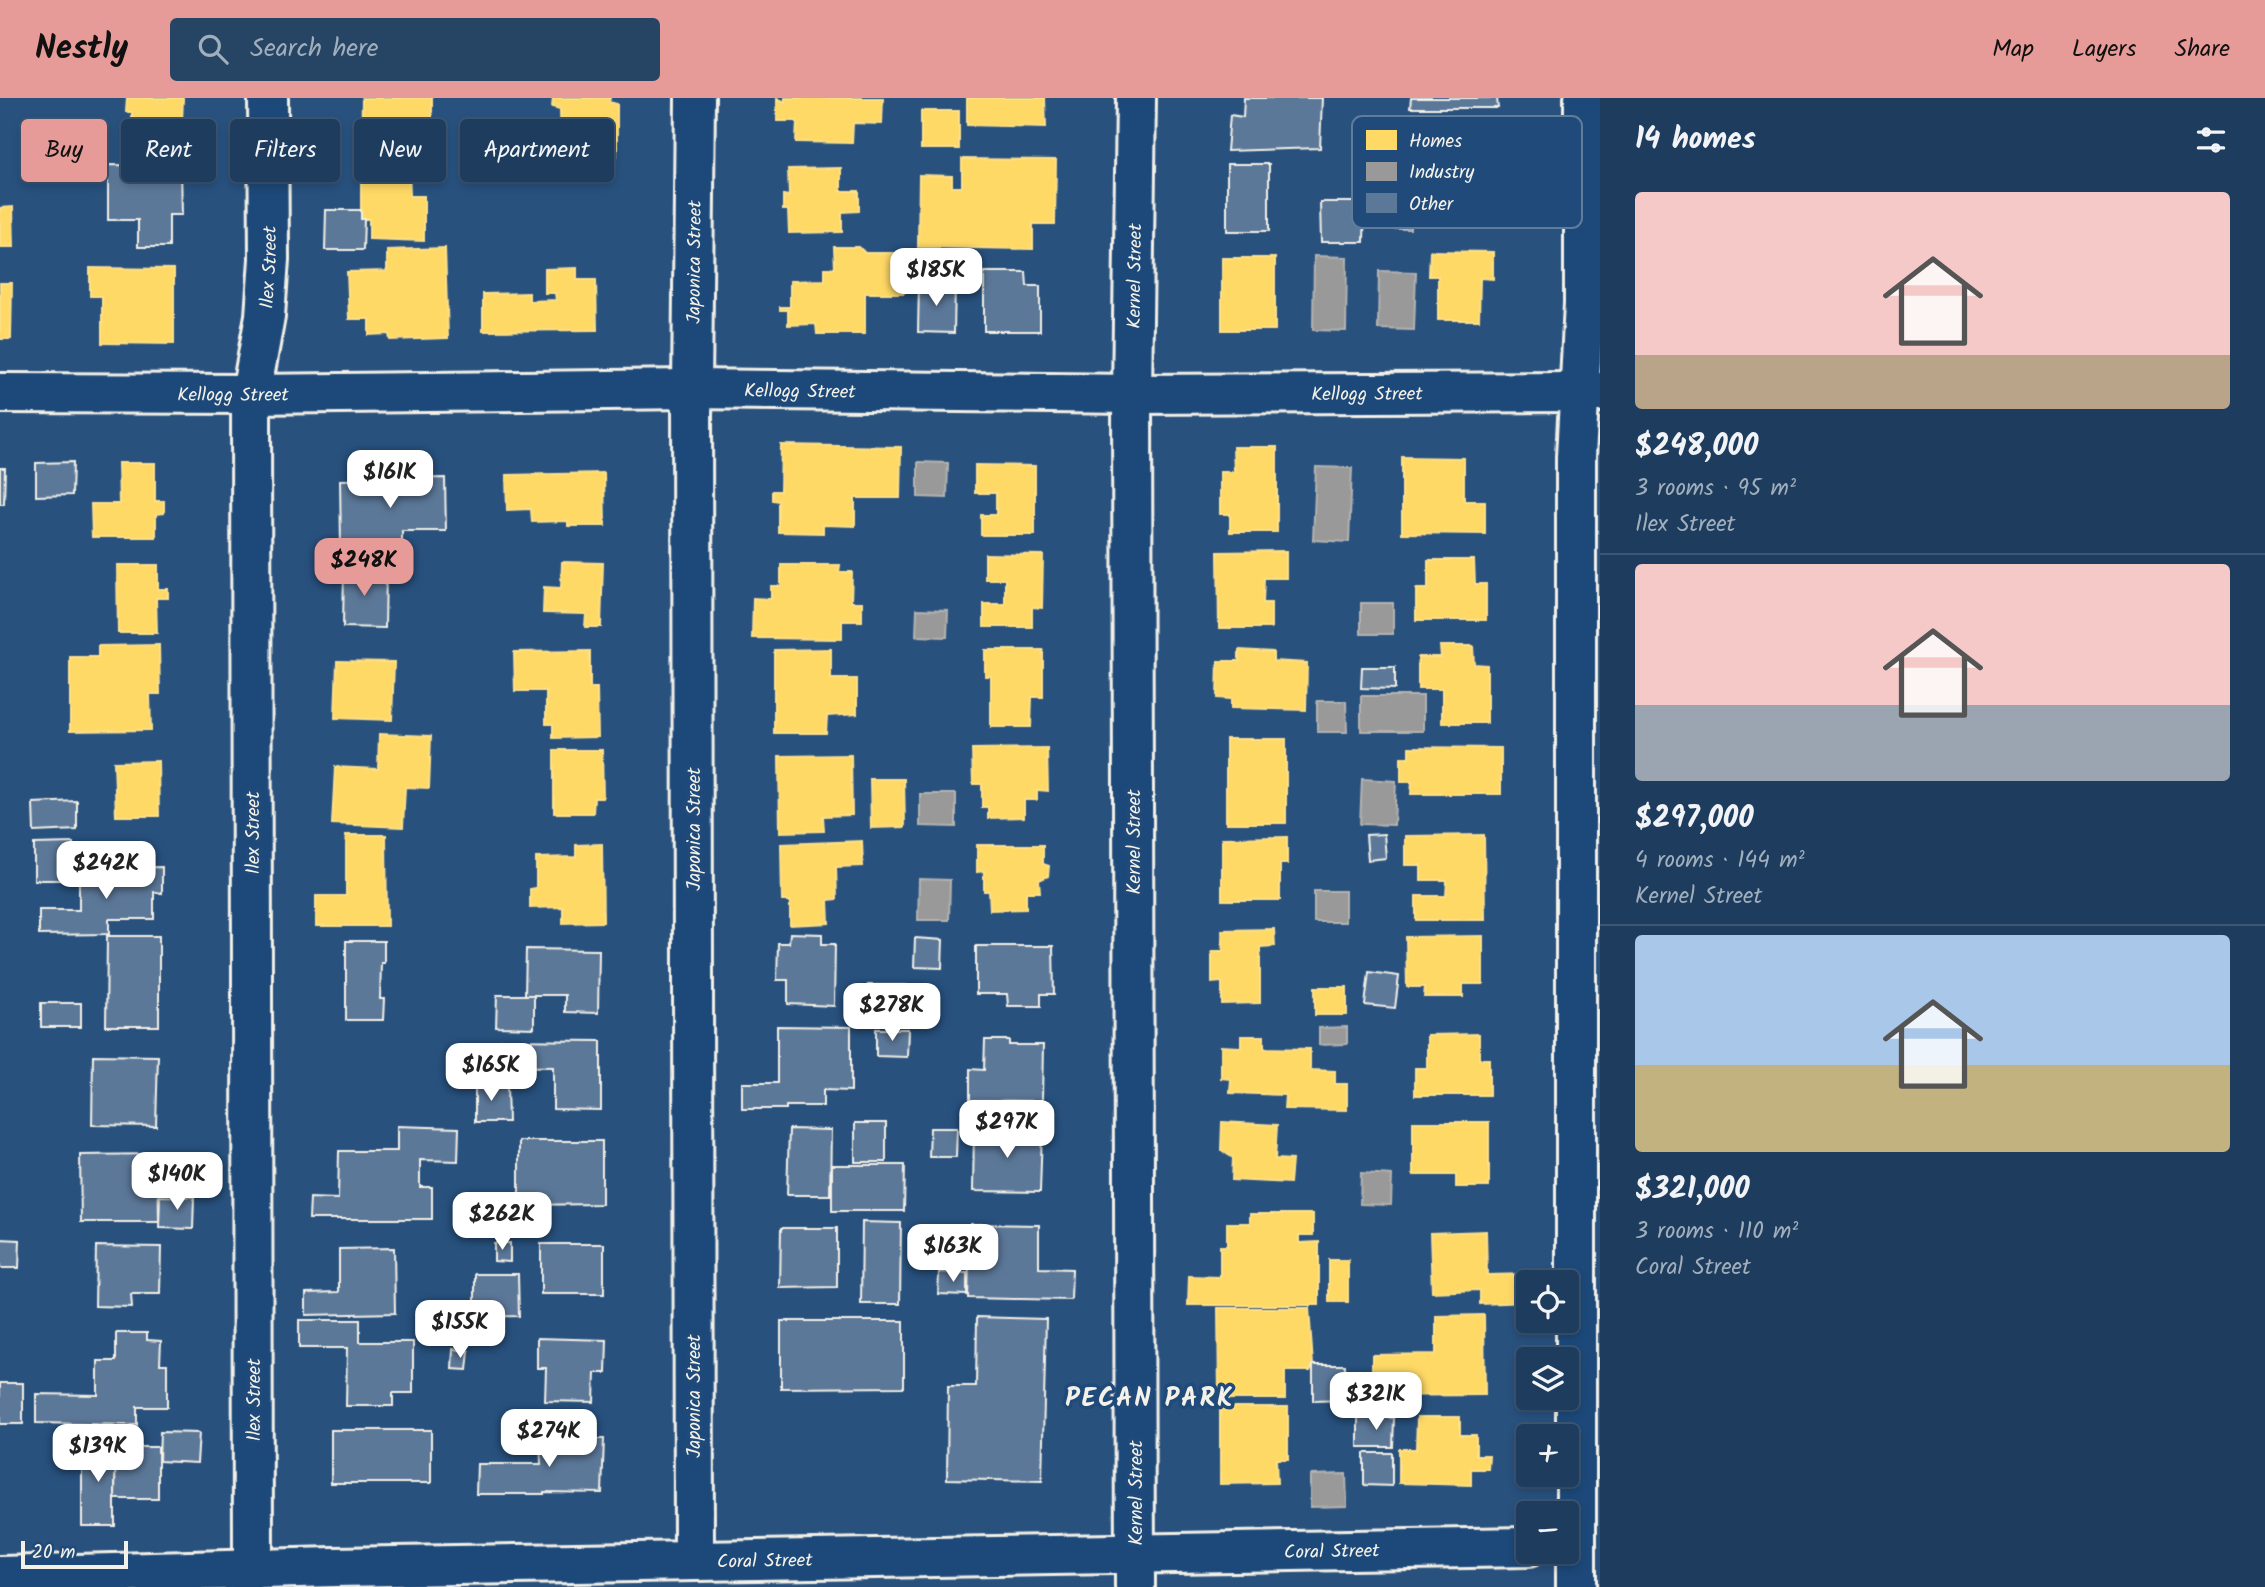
<!DOCTYPE html>
<meta charset="utf-8">
<style>
body{margin:0;font-family:Kalam,sans-serif;background:#264464;color:#f1f3f6;height:100vh;display:flex;flex-direction:column;font-size:26px;white-space:nowrap}
*{box-sizing:border-box;margin:0}
p{font-size:23px;color:#a1aebc}
.icon{flex:none;width:38px;height:38px;fill:none;stroke:currentColor;stroke-width:2;stroke-linecap:round;stroke-linejoin:round}
.map{position:relative;flex:1;overflow:hidden}
.drawer{display:flex;flex-direction:column;background:#1e3d5e;width:665px}
.drawer>*{flex:none}
.guide{position:absolute;left:21px;top:21px;width:665px;height:63px;display:flex;gap:14px}
.buttons{position:absolute;left:1516px;top:1172px;display:grid;gap:14px}
.buttons a{display:grid;place-items:center;width:63px;height:63px;border-radius:7px;background:#1e3d5e;box-shadow:0 4px 10px #0003,0 0 0 2px #3c5673;font-size:35px}
.scale{position:absolute;left:21px;bottom:18px;width:107px;box-sizing:border-box;padding-left:7px;border:4px solid #f4f1e8;border-top:0;font-size:19px;line-height:24px;white-space:nowrap;color:#f4f1e8;-webkit-text-stroke:5px #1f4a7a;paint-order:stroke}
.price{position:absolute;translate:-50% -60px;padding:0 16px;border-radius:14px;background:#fff;color:#222;font-size:23px;line-height:46px;filter:drop-shadow(0 2px 4px #0008)}
.price::after{content:'';position:absolute;left:50%;top:42px;width:21px;height:16px;margin-left:-10px;background:inherit;clip-path:polygon(0 0,100% 0,50% 100%)}
.price.active{background:#e69b98;color:#111}
ul{padding:0;list-style:none}
li{display:grid;align-content:center;gap:14px;height:371px;padding:0 35px}
li+li{border-top:2px solid #3c5673}
li span{display:grid;place-items:center;height:217px;border-radius:7px;color:#555}
li>.icon{margin-inline-start:auto}
span .icon{width:126px;height:126px;fill:#fffc;stroke-width:1}
li b{font-size:30px}
h2{display:flex;justify-content:space-between;align-items:center;height:84px;padding:0 35px;font-size:30px}
.tag{padding:0 24px;border-radius:7px;background:#1e3d5e;box-shadow:0 4px 10px #0003,0 0 0 2px #3c5673;font-size:24px;line-height:63px}
.tag.active{background:#e69b98;color:#111}
header{display:flex;align-items:center;gap:42px;box-sizing:border-box;height:98px;padding:0 35px;background:#e69b98;color:#111}
header strong{font-size:33px}
nav{display:flex;gap:38px;margin-inline-start:auto;font-size:24px}
.search{width:490px;height:63px;background:#264464;display:flex;align-items:center;gap:18px;box-sizing:border-box;padding:0 24px;border-radius:7px;color:#a1aebc;font-size:26px}
main{display:flex;flex:1;min-height:0}
.map>svg:first-child{display:block}
</style>
<header>
<strong>Nestly</strong>
<div class="search"><svg class="icon" aria-label="search" viewBox="0 0 24 24"><circle cx="10" cy="10" r="6"/><path d="M15 15l6 6"/></svg>Search here</div>
<nav><a>Map</a><a>Layers</a><a>Share</a></nav>
</header>
<main>
<div class="map">
<svg width="1600" height="1489" viewBox="0 0 1600 1489">
<rect width="100%" height="100%" fill="#28517e"/>
<filter id="ink" filterUnits="userSpaceOnUse"><feTurbulence type="fractalNoise" baseFrequency=".0143" numOctaves="2"/><feDisplacementMap in="SourceGraphic" scale="14" xChannelSelector="R" yChannelSelector="G"/><feConvolveMatrix kernelMatrix="1 2 1 2 8 2 1 2 1" color-interpolation-filters="sRGB"/></filter>
<g filter="url(#ink)">
<g fill="#ffd966" stroke="#fce08d" stroke-width="2">
<polygon points="127,0 183,0 182,25 132,24 132,14 126,14"/>
<polygon points="362,0 432,0 432,44 402,44 402,56 361,55"/>
<polygon points="553,0 610,0 609,4 617,6 617,58 561,58 560,11 552,9"/>
<polygon points="777,0 785,4 785,0 883,0 882,26 853,25 852,45 796,44 797,23 777,23"/>
<polygon points="967,0 1045,0 1046,29 967,27"/>
<rect x="921" y="13" width="38" height="38"/>
<polygon points="962,61 1056,62 1055,126 1033,126 1033,151 918,149 919,77 952,78 952,89 962,89"/>
<polygon points="361,69 409,70 410,98 424,98 424,143 369,141 369,121 361,121"/>
<polygon points="841,70 841,93 859,93 859,113 842,114 842,134 789,135 788,112 783,112 783,97 789,98 788,71"/>
<polygon points="13,109 14,149 0,149 0,110"/>
<polygon points="834,149 859,149 865,155 904,155 904,195 865,195 865,236 817,236 816,226 788,227 788,212 780,212 780,209 790,209 790,183 825,182 825,170 835,170"/>
<polygon points="445,150 448,240 390,242 389,236 369,237 369,221 349,221 347,174 387,173 387,152"/>
<polygon points="1430,153 1493,154 1493,181 1480,180 1479,222 1438,222 1438,178 1429,178"/>
<rect x="1222" y="160" width="53" height="72"/>
<polygon points="90,170 174,171 174,246 102,245 102,198 90,198"/>
<polygon points="577,170 577,182 596,182 597,232 483,233 483,196 529,195 529,203 556,202 555,195 545,195 545,171"/>
<polygon points="0,185 12,185 11,241 0,241"/>
<polygon points="781,347 901,349 900,400 855,400 855,428 823,427 823,435 778,434 778,403 772,402 772,393 780,393"/>
<polygon points="1233,349 1277,349 1277,434 1230,434 1230,416 1220,416 1220,374 1234,374"/>
<polygon points="1402,359 1464,360 1464,403 1485,403 1485,436 1402,435"/>
<polygon points="118,365 155,365 155,403 164,403 164,415 156,416 156,439 92,439 91,406 119,406"/>
<polygon points="975,367 1035,368 1035,437 981,437 981,417 996,417 996,395 975,395"/>
<polygon points="604,375 605,428 568,428 568,423 532,424 531,411 507,412 506,377"/>
<polygon points="1286,453 1286,480 1264,480 1263,505 1271,505 1271,530 1219,530 1218,454"/>
<polygon points="985,456 1043,457 1042,510 1032,509 1032,529 984,529 984,506 1005,506 1005,481 985,481"/>
<polygon points="1428,462 1474,462 1475,486 1486,486 1486,522 1416,522 1416,491 1428,491"/>
<polygon points="562,464 603,465 601,529 585,529 586,516 543,515 544,489 561,490"/>
<polygon points="117,467 158,467 158,491 168,491 168,500 156,500 157,535 118,535"/>
<polygon points="781,467 840,467 839,474 852,474 851,504 862,504 862,523 842,523 842,541 752,540 753,500 771,501 771,488 781,488"/>
<polygon points="159,547 160,596 150,596 151,632 70,633 70,559 98,559 98,548"/>
<polygon points="1440,548 1473,548 1474,566 1487,567 1487,625 1442,625 1442,591 1418,591 1418,559 1441,559"/>
<polygon points="831,551 831,581 857,581 857,616 827,618 826,635 774,635 774,552"/>
<polygon points="985,552 1043,552 1043,599 1032,599 1031,629 991,629 991,578 985,578"/>
<polygon points="1239,552 1273,554 1273,563 1307,565 1306,612 1231,610 1231,601 1217,600 1218,563 1239,563"/>
<polygon points="590,553 590,590 597,590 598,639 553,640 553,626 546,626 546,593 515,593 514,554"/>
<polygon points="337,563 394,564 392,622 335,620"/>
<polygon points="379,636 431,638 429,690 405,689 403,729 332,726 335,669 378,671"/>
<rect x="1226" y="641" width="60" height="84"/>
<polygon points="1409,649 1501,650 1501,696 1411,696 1412,684 1401,684 1401,659 1409,659"/>
<polygon points="1047,650 1048,693 1037,692 1037,702 1024,702 1024,719 988,720 988,709 982,709 982,686 973,686 972,651"/>
<polygon points="554,652 602,652 603,700 594,700 593,715 554,715"/>
<polygon points="851,657 852,717 823,718 824,733 780,734 779,658"/>
<polygon points="158,663 159,718 116,718 114,664"/>
<polygon points="870,681 904,681 905,729 871,730"/>
<polygon points="346,737 386,737 387,828 316,828 316,798 346,798"/>
<polygon points="1484,737 1485,822 1416,822 1416,798 1446,798 1447,782 1421,782 1421,767 1405,767 1405,738"/>
<polygon points="1287,739 1287,766 1280,766 1280,802 1222,802 1222,740"/>
<polygon points="862,743 863,768 836,769 837,801 828,802 829,825 790,827 790,803 782,803 781,746"/>
<polygon points="602,746 603,824 563,825 563,809 530,810 530,791 536,790 536,760 576,759 576,747"/>
<polygon points="977,747 1043,747 1043,766 1049,768 1048,778 1039,782 1040,794 1026,794 1026,811 990,812 989,793 984,793 984,773 977,774"/>
<polygon points="1274,831 1275,848 1260,849 1260,905 1222,906 1222,884 1212,885 1212,853 1223,853 1222,832"/>
<polygon points="1483,838 1483,886 1463,886 1463,899 1424,899 1425,889 1407,889 1406,839"/>
<rect x="1315" y="889" width="32" height="28"/>
<polygon points="1479,936 1479,961 1489,961 1489,997 1415,997 1415,970 1427,970 1427,937"/>
<polygon points="1241,938 1264,938 1264,950 1310,951 1310,972 1335,973 1335,986 1347,986 1347,1012 1284,1011 1285,997 1230,995 1231,981 1221,980 1221,948 1241,949"/>
<polygon points="1222,1024 1277,1027 1275,1061 1292,1062 1290,1085 1232,1082 1233,1060 1221,1052"/>
<polygon points="1413,1024 1489,1024 1489,1089 1456,1089 1456,1077 1413,1077"/>
<polygon points="1250,1116 1313,1116 1313,1137 1299,1137 1299,1145 1319,1144 1319,1207 1188,1207 1189,1178 1220,1179 1220,1148 1227,1148 1227,1125 1250,1125"/>
<polygon points="1486,1133 1487,1177 1528,1176 1528,1204 1480,1206 1480,1192 1432,1194 1430,1135"/>
<rect x="1329" y="1162" width="19" height="42"/>
<polygon points="1218,1210 1309,1210 1313,1267 1310,1273 1285,1273 1285,1301 1219,1301"/>
<polygon points="1484,1217 1485,1297 1372,1298 1372,1257 1436,1256 1436,1218"/>
<polygon points="1220,1309 1288,1309 1288,1361 1276,1361 1277,1385 1220,1386"/>
<polygon points="1417,1319 1460,1319 1460,1337 1476,1337 1476,1357 1489,1357 1488,1371 1471,1371 1471,1387 1399,1385 1399,1351 1416,1351"/>
</g>
<g fill="#999" stroke="#b4b3b1" stroke-width="2">
<polygon points="1381,104 1410,104 1410,131 1380,131"/>
<polygon points="1314,158 1347,159 1346,233 1313,232"/>
<polygon points="1379,173 1416,174 1414,232 1378,231"/>
<polygon points="918,364 948,365 947,400 918,399"/>
<polygon points="1316,369 1352,370 1349,444 1313,442"/>
<rect x="1361" y="505" width="32" height="31"/>
<polygon points="917,511 948,512 947,539 916,538"/>
<rect x="1361" y="598" width="62" height="35"/>
<polygon points="1317,603 1346,603 1347,634 1317,634"/>
<polygon points="1362,681 1396,683 1394,727 1360,726"/>
<polygon points="920,696 956,696 956,729 920,728"/>
<polygon points="919,781 950,782 949,822 918,822"/>
<rect x="1314" y="793" width="31" height="31"/>
<polygon points="1347,929 1347,946 1319,947 1319,930"/>
<polygon points="1361,1075 1392,1077 1391,1107 1360,1106"/>
<polygon points="1346,1376 1347,1408 1310,1409 1310,1377"/>
</g>
<g fill="#5b7899" stroke="#f4f1e8" stroke-width="2">
<polygon points="1244,0 1322,0 1320,50 1227,53 1230,17 1243,19"/>
<polygon points="1411,0 1497,0 1498,10 1410,10"/>
<rect x="1227" y="66" width="42" height="67"/>
<polygon points="108,67 181,68 182,117 169,117 169,149 138,149 138,122 108,122"/>
<polygon points="1320,104 1365,104 1364,144 1321,144"/>
<polygon points="326,112 361,112 361,121 364,121 363,152 325,152"/>
<polygon points="984,174 1026,174 1027,188 1040,188 1040,233 984,233"/>
<polygon points="919,184 955,185 954,235 918,234"/>
<polygon points="73,364 72,397 36,398 36,365"/>
<polygon points="0,370 5,370 4,406 0,406"/>
<polygon points="445,380 446,433 402,433 402,447 341,448 340,382"/>
<polygon points="344,470 386,471 385,530 343,529"/>
<polygon points="1362,569 1395,569 1395,591 1361,590"/>
<polygon points="77,703 77,732 34,734 33,705"/>
<polygon points="1384,736 1386,760 1368,762 1366,737"/>
<polygon points="73,745 73,782 34,782 34,746"/>
<polygon points="162,769 162,795 154,794 154,821 109,821 109,836 39,837 39,812 79,812 79,770"/>
<polygon points="790,835 822,836 822,846 835,846 834,908 788,906 788,882 777,882 778,845 789,845"/>
<polygon points="107,838 159,838 159,928 106,928"/>
<polygon points="915,840 943,842 942,870 914,869"/>
<polygon points="346,843 384,843 384,865 381,865 380,901 384,901 383,922 346,922"/>
<polygon points="976,848 1053,848 1054,896 1041,896 1041,908 1008,908 1007,896 976,896"/>
<polygon points="526,851 599,852 598,915 565,914 565,897 525,897"/>
<polygon points="1369,874 1399,878 1395,910 1365,907"/>
<polygon points="868,887 905,887 905,919 868,920"/>
<polygon points="497,897 534,897 534,930 496,929"/>
<rect x="41" y="905" width="40" height="24"/>
<polygon points="777,928 851,929 851,993 823,992 823,1008 786,1008 786,1011 742,1011 742,985 777,985"/>
<polygon points="876,931 908,931 907,959 876,958"/>
<polygon points="501,942 601,943 601,1012 553,1011 553,969 500,968"/>
<polygon points="985,942 1009,942 1009,947 1043,947 1042,1003 970,1002 970,971 984,972"/>
<polygon points="480,951 499,951 499,970 481,970"/>
<polygon points="93,957 158,958 156,1028 92,1027"/>
<polygon points="475,986 507,986 508,1024 475,1024"/>
<rect x="855" y="1025" width="31" height="39"/>
<polygon points="397,1028 459,1030 458,1063 420,1062 420,1089 432,1089 432,1121 309,1121 310,1100 338,1101 339,1053 397,1053"/>
<polygon points="930,1030 957,1030 956,1059 929,1059"/>
<polygon points="789,1031 831,1032 830,1097 787,1097"/>
<polygon points="974,1031 1042,1032 1040,1094 973,1093"/>
<polygon points="519,1043 602,1043 602,1106 519,1107"/>
<polygon points="158,1056 159,1124 81,1124 80,1057"/>
<polygon points="832,1067 905,1067 904,1113 832,1113"/>
<polygon points="160,1098 194,1099 193,1131 159,1130"/>
<polygon points="862,1124 901,1125 900,1206 861,1206"/>
<polygon points="970,1126 1039,1127 1039,1170 1072,1171 1071,1202 968,1200"/>
<polygon points="781,1130 837,1130 837,1189 780,1190"/>
<polygon points="0,1141 20,1142 19,1170 0,1170"/>
<polygon points="494,1145 510,1145 510,1164 494,1163"/>
<rect x="541" y="1146" width="63" height="50"/>
<polygon points="96,1148 161,1149 160,1196 131,1196 132,1209 95,1208"/>
<polygon points="394,1150 395,1215 306,1217 306,1195 339,1194 339,1151"/>
<polygon points="939,1174 967,1175 967,1197 938,1196"/>
<polygon points="475,1176 518,1176 519,1218 475,1219"/>
<polygon points="977,1219 1046,1221 1042,1383 947,1381 948,1288 976,1288"/>
<polygon points="299,1222 360,1222 360,1244 413,1244 413,1295 393,1295 393,1308 346,1308 347,1250 299,1250"/>
<polygon points="781,1223 904,1223 904,1289 781,1290"/>
<polygon points="116,1235 147,1235 147,1242 161,1243 160,1266 167,1266 167,1309 137,1309 137,1327 36,1325 36,1296 98,1297 98,1263 116,1263"/>
<polygon points="537,1240 607,1242 606,1275 595,1275 594,1304 545,1303 546,1270 537,1270"/>
<polygon points="453,1251 469,1253 467,1272 452,1271"/>
<polygon points="1313,1267 1345,1267 1346,1302 1313,1303"/>
<rect x="0" y="1285" width="23" height="41"/>
<polygon points="1358,1319 1394,1320 1393,1349 1358,1349"/>
<rect x="331" y="1332" width="100" height="53"/>
<polygon points="160,1334 199,1335 197,1365 159,1363"/>
<polygon points="559,1334 581,1334 581,1341 604,1341 602,1395 544,1394 544,1396 476,1396 477,1366 541,1366 540,1345"/>
<polygon points="116,1341 140,1341 140,1349 158,1349 158,1401 115,1401"/>
<rect x="82" y="1344" width="33" height="84"/>
<polygon points="1364,1355 1392,1355 1392,1388 1364,1387"/>
</g>
<g fill="none" stroke-linecap="round" stroke-linejoin="round">
<g stroke="#f4f1e8" stroke-width="44">
<g id="minor">
<path id="s1" d="M0,295l251,1 441,-5 440,5 468,-2"/>
<path id="s2" d="M694,1462l-2,-1171 3,-291"/>
<path id="s3" d="M253,1472l-2,-1176 14,-78 4,-57 -1,-161"/>
<path id="s4" d="M0,1478l334,-9 1194,-20"/>
<path id="s5" d="M1135,1489l-3,-1193 4,-296"/>
<polyline points="1576,1489 1576,359 1584,206 1584,0"/>
</g>
</g>
<use href="#minor" stroke="#1f4a7a" stroke-width="38"/>
</g>
</g>
<g text-anchor="middle" stroke-width="7" stroke-linejoin="round" paint-order="stroke">
<g font-size="19" fill="#f4f1e8" stroke="#1f4a7a">
<text dy="7" stroke="none"><textPath href="#s2" startOffset="1298">Japonica Street</textPath></text>
<text dy="7" stroke="none"><textPath href="#s3" startOffset="1304">Ilex Street</textPath></text>
<text dy="7" stroke="none"><textPath href="#s5" startOffset="1311">Kernel Street</textPath></text>
<text dy="7" stroke="none"><textPath href="#s1" startOffset="800">Kellogg Street</textPath></text>
<text dy="7" stroke="none"><textPath href="#s1" startOffset="233">Kellogg Street</textPath></text>
<text dy="7" stroke="none"><textPath href="#s1" startOffset="1367">Kellogg Street</textPath></text>
<text transform="translate(693 731) rotate(-90)" y="7">Japonica Street</text>
<text transform="translate(252 735) rotate(-90)" y="7">Ilex Street</text>
<text transform="translate(1133 744) rotate(-90)" y="7">Kernel Street</text>
<text transform="translate(693 1298) rotate(-90)" y="7">Japonica Street</text>
<text transform="translate(253 1302) rotate(-90)" y="7">Ilex Street</text>
<text transform="translate(1135 1395) rotate(-90)" y="7">Kernel Street</text>
<text dy="7" stroke="none"><textPath href="#s4" startOffset="1332">Coral Street</textPath></text>
<text dy="7" stroke="none"><textPath href="#s4" startOffset="765">Coral Street</textPath></text>
</g>
<g font-size="26" font-weight="bold" letter-spacing="2" fill="#f4f1e8" stroke="#1f4a7a">
<text x="1150" y="1308">PECAN PARK</text>
</g>
</g>
<rect x="1352" y="18" width="230" height="112" rx="10" fill="#1f4a7a" stroke="#5f7c9b" stroke-width="2"/>
<rect x="1366" y="32" width="31" height="20" fill="#ffd966"/>
<rect x="1366" y="64" width="31" height="19" fill="#999"/>
<rect x="1366" y="95" width="31" height="20" fill="#5b7899"/>
<g font-size="19" fill="#f4f1e8">
<text x="1409" y="49">Homes</text>
<text x="1409" y="80">Industry</text>
<text x="1409" y="112">Other</text>
</g>
</svg>
<div class="buttons">
<a><svg class="icon" aria-label="locate" viewBox="0 0 24 24"><circle cx="12" cy="12" r="6"/><path d="M12 2v4M12 18v4M2 12h4M18 12h4"/></svg></a>
<a><svg class="icon" aria-label="layers" viewBox="0 0 24 24"><path d="M12 4l9 5-9 5-9-5zM3 14l9 5 9-5"/></svg></a>
<a>+</a>
<a>−</a>
</div>
<div class="scale">20 m</div>
<b class="price" style="left:936px;top:210px">$185K</b>
<b class="price" style="left:390px;top:412px">$161K</b>
<b class="price active" style="left:364px;top:500px">$248K</b>
<b class="price" style="left:106px;top:803px">$242K</b>
<b class="price" style="left:892px;top:945px">$278K</b>
<b class="price" style="left:491px;top:1005px">$165K</b>
<b class="price" style="left:1007px;top:1062px">$297K</b>
<b class="price" style="left:177px;top:1114px">$140K</b>
<b class="price" style="left:502px;top:1154px">$262K</b>
<b class="price" style="left:953px;top:1186px">$163K</b>
<b class="price" style="left:460px;top:1262px">$155K</b>
<b class="price" style="left:1376px;top:1334px">$321K</b>
<b class="price" style="left:549px;top:1371px">$274K</b>
<b class="price" style="left:98px;top:1386px">$139K</b>
<div class="guide">
<a class="tag active">Buy</a>
<a class="tag">Rent</a>
<a class="tag">Filters</a>
<a class="tag">New</a>
<a class="tag">Apartment</a>
</div>
</div>
<section class="drawer">
<h2>14 homes<svg class="icon" aria-label="filters" viewBox="0 0 24 24"><path d="M4 7h16M4 17h16"/><circle cx="9" cy="7" r="2"/><circle cx="15" cy="17" r="2"/></svg></h2>
<ul>
<li><span style="background:linear-gradient(#f6c9c9 75%,#b9a48a 0)"><svg class="icon" aria-label="home" viewBox="0 0 24 24"><path d="M3 11l9-7 9 7M6 9v11h12V9"/></svg></span><div><b>$248,000</b><p>3 rooms · 95 m²</p><p>Ilex Street</p></div></li>
<li><span style="background:linear-gradient(#f6c9c9 65%,#9aa5b1 0)"><svg class="icon" aria-label="home" viewBox="0 0 24 24"><path d="M3 11l9-7 9 7M6 9v11h12V9"/></svg></span><div><b>$297,000</b><p>4 rooms · 144 m²</p><p>Kernel Street</p></div></li>
<li><span style="background:linear-gradient(#a9c7e8 60%,#c2b280 0)"><svg class="icon" aria-label="home" viewBox="0 0 24 24"><path d="M3 11l9-7 9 7M6 9v11h12V9"/></svg></span><div><b>$321,000</b><p>3 rooms · 110 m²</p><p>Coral Street</p></div></li>
</ul>
</section>
</main>
